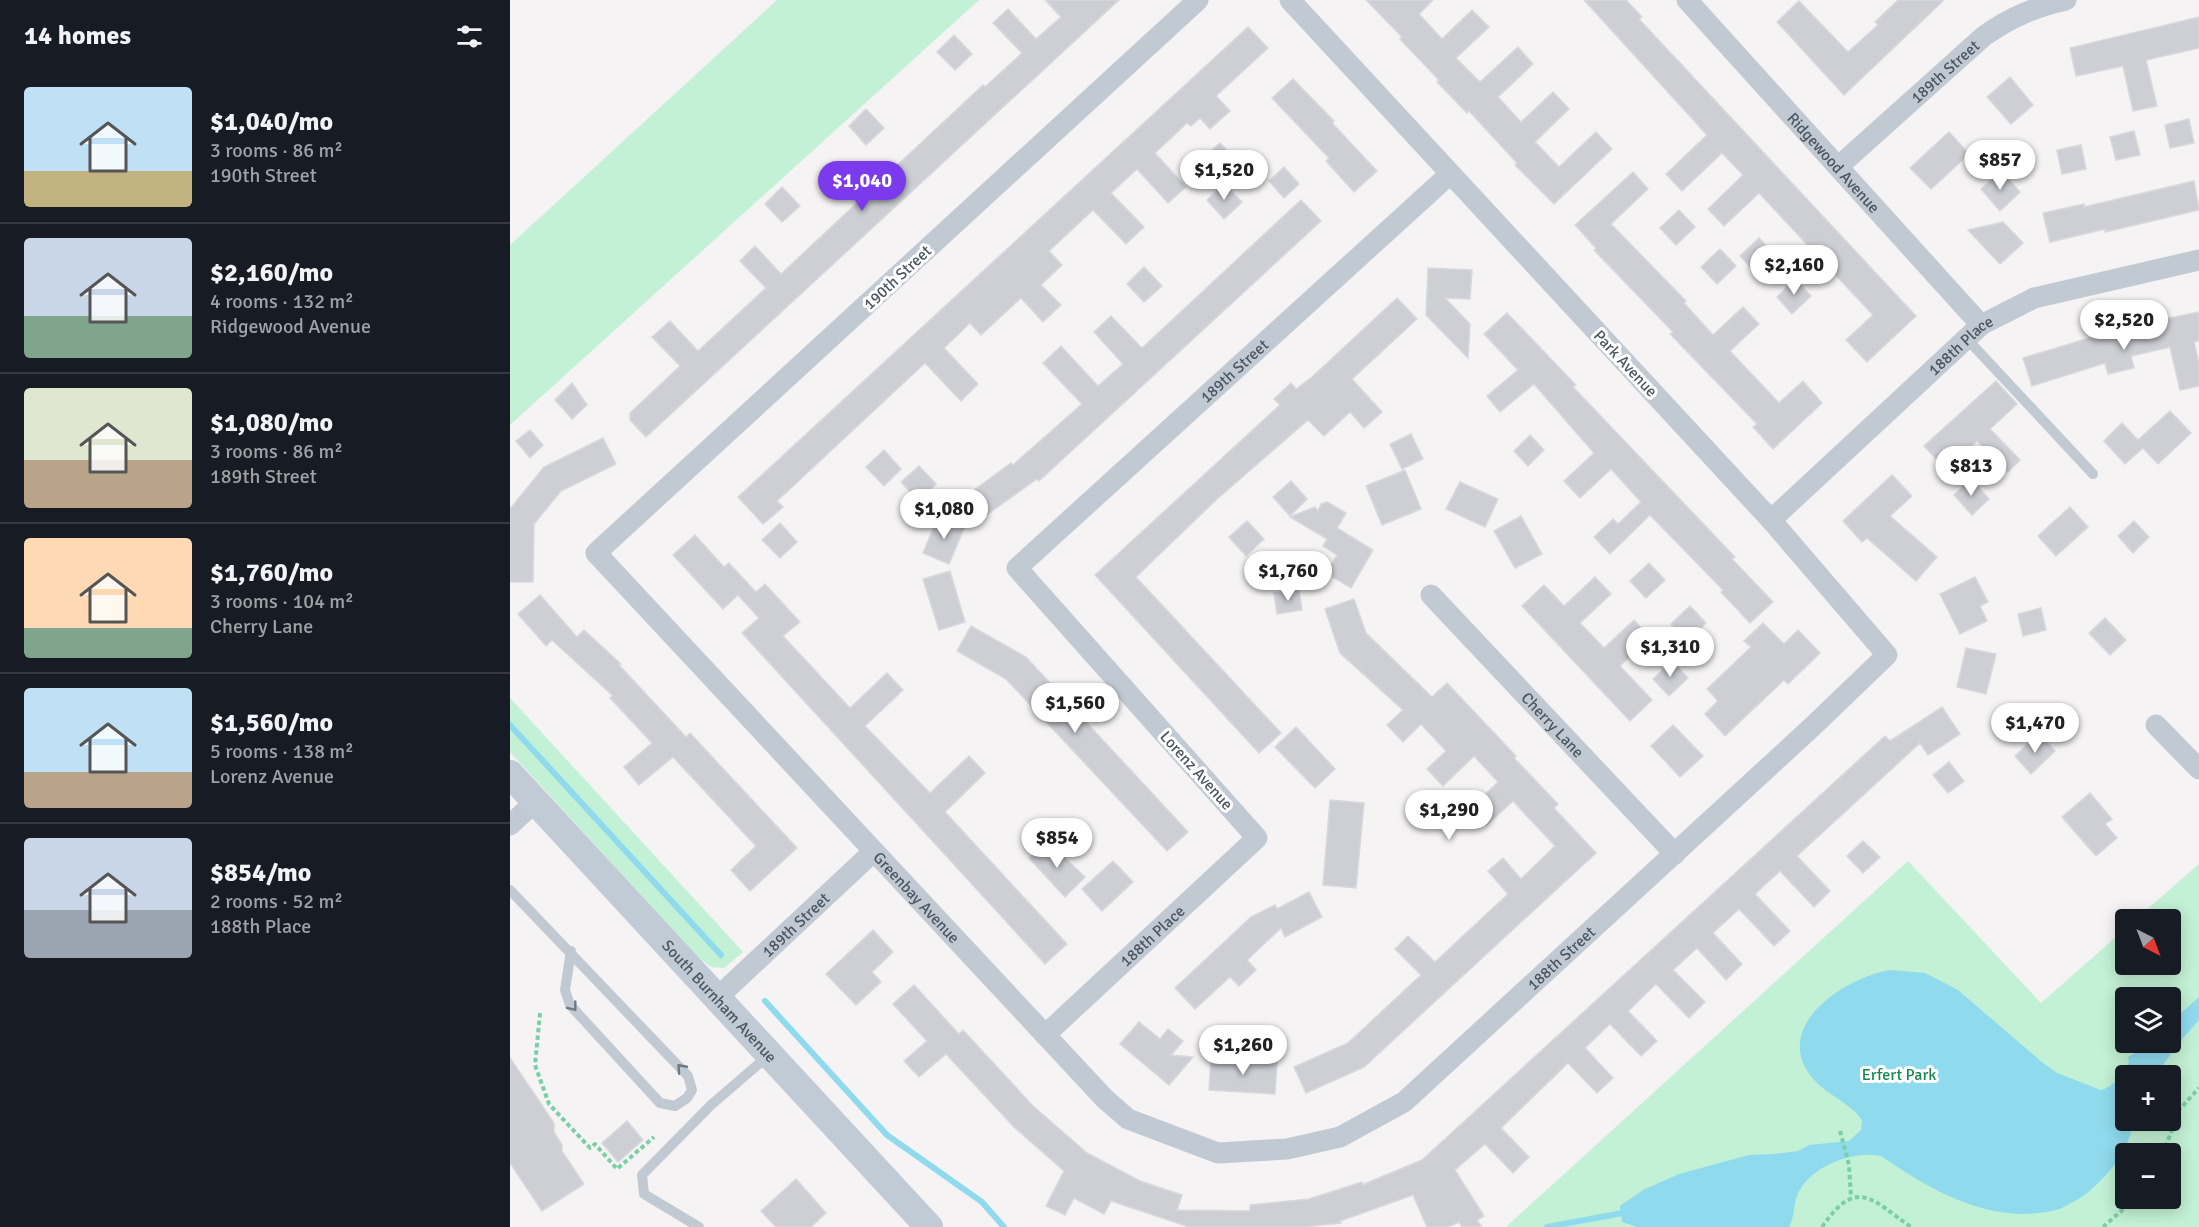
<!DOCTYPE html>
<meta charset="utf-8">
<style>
body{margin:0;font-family:Signika,sans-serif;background:#242831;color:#f1f3f6;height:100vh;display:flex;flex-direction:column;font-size:22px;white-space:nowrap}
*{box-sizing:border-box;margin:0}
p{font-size:20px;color:#9ea1a6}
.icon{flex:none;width:33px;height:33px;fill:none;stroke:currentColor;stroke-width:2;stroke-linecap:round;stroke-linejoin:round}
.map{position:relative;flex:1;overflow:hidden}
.panel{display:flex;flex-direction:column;background:#171b24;width:510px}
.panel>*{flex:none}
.needle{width:39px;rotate:138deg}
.tools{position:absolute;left:1605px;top:909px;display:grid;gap:12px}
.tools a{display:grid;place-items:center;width:66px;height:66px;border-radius:6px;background:#171b24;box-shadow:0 3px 15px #0003;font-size:30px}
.price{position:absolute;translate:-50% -51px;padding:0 14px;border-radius:21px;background:#fff;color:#222;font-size:20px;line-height:39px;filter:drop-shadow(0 2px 3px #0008)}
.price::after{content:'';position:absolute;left:50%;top:36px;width:18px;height:14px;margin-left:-9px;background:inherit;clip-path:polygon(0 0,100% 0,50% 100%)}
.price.on{background:#7c3aed;color:#fff}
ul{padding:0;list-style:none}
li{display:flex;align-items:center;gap:18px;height:150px;padding:0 24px}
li+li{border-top:2px solid #363941}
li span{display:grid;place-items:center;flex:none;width:168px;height:120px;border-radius:6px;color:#555}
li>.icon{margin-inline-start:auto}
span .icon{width:72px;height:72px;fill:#fffc;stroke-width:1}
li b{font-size:26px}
h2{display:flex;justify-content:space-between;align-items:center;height:72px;padding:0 24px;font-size:26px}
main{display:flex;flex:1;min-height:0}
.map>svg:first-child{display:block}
</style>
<main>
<section class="panel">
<h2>14 homes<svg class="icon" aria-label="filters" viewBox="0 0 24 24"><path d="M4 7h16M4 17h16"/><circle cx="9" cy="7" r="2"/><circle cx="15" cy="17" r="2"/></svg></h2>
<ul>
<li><span style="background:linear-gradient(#bfe0f5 70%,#c2b280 0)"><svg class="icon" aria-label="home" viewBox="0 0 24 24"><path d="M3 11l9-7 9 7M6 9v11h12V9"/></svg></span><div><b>$1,040/mo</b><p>3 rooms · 86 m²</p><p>190th Street</p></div></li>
<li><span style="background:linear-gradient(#c9d6e8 65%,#7fa58c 0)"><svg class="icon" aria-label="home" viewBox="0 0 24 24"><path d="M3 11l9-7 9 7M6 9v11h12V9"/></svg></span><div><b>$2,160/mo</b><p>4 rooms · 132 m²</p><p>Ridgewood Avenue</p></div></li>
<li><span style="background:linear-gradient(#dfe7d0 60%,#b9a48a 0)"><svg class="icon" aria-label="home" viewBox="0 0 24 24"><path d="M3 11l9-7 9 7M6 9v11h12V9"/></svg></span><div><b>$1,080/mo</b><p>3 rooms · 86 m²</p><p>189th Street</p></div></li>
<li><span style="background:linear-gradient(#ffd9b3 75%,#7fa58c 0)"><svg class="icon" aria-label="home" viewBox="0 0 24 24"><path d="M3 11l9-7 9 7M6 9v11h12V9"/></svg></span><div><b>$1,760/mo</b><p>3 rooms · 104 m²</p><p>Cherry Lane</p></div></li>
<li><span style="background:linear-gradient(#bfe0f5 70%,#b9a48a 0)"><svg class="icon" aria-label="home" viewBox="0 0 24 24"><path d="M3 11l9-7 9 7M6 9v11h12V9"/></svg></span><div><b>$1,560/mo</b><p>5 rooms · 138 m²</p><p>Lorenz Avenue</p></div></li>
<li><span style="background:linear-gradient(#c9d6e8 60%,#9aa5b1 0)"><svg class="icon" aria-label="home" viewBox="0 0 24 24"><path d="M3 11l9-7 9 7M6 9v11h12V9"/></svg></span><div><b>$854/mo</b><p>2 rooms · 52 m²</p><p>188th Place</p></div></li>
</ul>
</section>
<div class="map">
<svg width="1689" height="1227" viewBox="0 0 1689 1227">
<rect width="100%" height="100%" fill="#f5f3f3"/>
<g fill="#c3f1d5" fill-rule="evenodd">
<polygon points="267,0 469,0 0,425 0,245"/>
<polygon points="0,698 233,952 214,968 201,967 187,956 0,752"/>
<path d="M1398,861l133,142 84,-74 1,35h44v-44l-34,-1 63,-55v363h-693zM1616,998h44v44h-44zM1616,1076h44v44h-44zM1616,1154h44v44h-44z"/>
</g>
<path fill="#90daee" d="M1381,970l34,3 33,17 85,73 14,10 44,17c14,-4 22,-15 28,-28l-1,-5 15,-9 4,-5 23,-1 1,-20 28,-25v23l-22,25 -21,30 -30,1v44l7,1c-3,27 -19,47 -39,66 -9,9 -22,16 -34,22 -67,18 -126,-17 -179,-53 -29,-6 -73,11 -84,40 -4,10 -2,20 -8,31h-152l-15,-5 -2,-16 23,-16 36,-16 70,-19 24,-1 25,-3 11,-6 40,-4 12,-11 1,-10c-14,-20 -40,-26 -54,-48 -33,-50 41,-96 83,-102z"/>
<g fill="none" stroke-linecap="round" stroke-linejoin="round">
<g stroke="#90daee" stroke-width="6">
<polyline points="0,725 211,955"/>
<polyline points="255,1001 377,1135 472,1202 494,1227"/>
<polyline points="1037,1227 1118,1212"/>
</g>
</g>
<g fill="#cdcfd5" stroke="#d7d9de" stroke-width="1.5">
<polygon points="535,0 609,0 136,437 120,420 120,413 170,366 142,337 160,321 188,351 256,288 230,261 245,246 271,274 473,85 475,87 512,53 483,23 498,9 526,39 551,17"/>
<polygon points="856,0 923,0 909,14 932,39 962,10 979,27 946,58 970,82 1008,47 1023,64 988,97 1011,122 1043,92 1059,109 1025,142 1049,167 1086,132 1102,149 1044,204 1005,165 1007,163 959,111 957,113 927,82 929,80 890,39 892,37"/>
<polygon points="1074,0 1116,0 1132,17 1129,19 1406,316 1357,362 1336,340 1363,315 1249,193 1214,226 1198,209 1233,175 1212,153 1172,191 1156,174 1197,135"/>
<polygon points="1388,0 1434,0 1334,95 1267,22 1289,1 1338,52 1368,25 1365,22"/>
<polygon points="1689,17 1689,48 1636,60 1647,106 1623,111 1613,66 1566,76 1560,48"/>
<polygon points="738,27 758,48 706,96 720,111 700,129 690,118 681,126 677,123 645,153 676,187 658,203 627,169 601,193 634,227 616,244 583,210 539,251 552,265 531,285 551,305 533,322 511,298 471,335 460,323 434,348 468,384 451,401 415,363 267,501 273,507 253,524 228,497"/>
<polygon points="444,35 462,54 445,70 427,52"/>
<polygon points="1500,77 1523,105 1501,124 1477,97"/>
<polygon points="783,79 824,121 822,123 867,171 844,192 816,161 819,158 762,98"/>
<polygon points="356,109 374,128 356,145 339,126"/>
<polygon points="1679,119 1684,143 1660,148 1655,125"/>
<polygon points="1624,131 1630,155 1606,160 1600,137"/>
<polygon points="1439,132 1459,154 1421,189 1400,168"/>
<polygon points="710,143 725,159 710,173 695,156"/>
<polygon points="1571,145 1576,169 1552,174 1547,150"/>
<polygon points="774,167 789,184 774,198 759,181"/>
<polygon points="1491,171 1510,192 1490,211 1471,189"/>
<polygon points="1123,172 1138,189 1101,224 1176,301 1174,303 1203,335 1233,307 1249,324 1220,351 1269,403 1293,381 1312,403 1263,449 1243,427 1247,424 1160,334 1163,332 1084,250 1086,248 1065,225"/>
<polygon points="1684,181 1689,210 1595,232 1595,229 1540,242 1533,213 1574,204 1574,207"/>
<polygon points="714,184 732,202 714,219 697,200"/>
<polygon points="272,187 290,206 272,222 255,204"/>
<polygon points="791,200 811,221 529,481 527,479 468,521 452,499 501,463 503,465 572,404 533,363 551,346 588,386 613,364 584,332 601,316 632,348"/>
<polygon points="1169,210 1185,227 1166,245 1150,228"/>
<polygon points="1493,222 1513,243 1490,264 1458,230"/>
<polygon points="1249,238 1265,255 1246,273 1230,256"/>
<polygon points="1210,249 1226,266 1207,284 1191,267"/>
<polygon points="634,267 652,286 634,302 617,284"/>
<polygon points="918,268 962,270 960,299 935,298 960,324 958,358 916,315"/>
<polygon points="1285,279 1301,296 1282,314 1267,297"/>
<polygon points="887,298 907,319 842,379 872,412 854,428 840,412 814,436 798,420 706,500 626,577 771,733 749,753 585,575 770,405 764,399 781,383 786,389 802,377"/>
<polygon points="1689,312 1689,341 1684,342 1689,363 1689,386 1670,390 1660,347 1621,356 1624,368 1598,374 1595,363 1522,386 1513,358 1586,336 1586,333"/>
<polygon points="997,313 1066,385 1063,387 1225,557 1222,559 1263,602 1240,623 1211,592 1213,590 1140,515 1100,554 1084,537 1103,519 1108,524 1131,502 1101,469 1070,498 1054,481 1084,453 1024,384 990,412 977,396 1008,370 974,334"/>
<polygon points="1486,381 1507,404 1480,429 1510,460 1498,472 1467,441 1436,469 1414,446"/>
<polygon points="62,383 77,405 62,419 45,400"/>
<polygon points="1660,411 1681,433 1648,464 1633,448 1615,464 1594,441 1612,423 1628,440"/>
<polygon points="20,430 33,445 20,458 6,441"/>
<polygon points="901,434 913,459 892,469 880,444"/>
<polygon points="1020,435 1034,450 1018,466 1004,451"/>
<polygon points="93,438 106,464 51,491 24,524 23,582 0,582 0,509 34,467"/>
<polygon points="374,450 391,469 374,486 356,467"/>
<polygon points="409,466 426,484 412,498 406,498 391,482"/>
<polygon points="895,470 911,509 872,525 856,486"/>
<polygon points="1382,475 1402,496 1380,516 1427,557 1406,581 1357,538 1352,542 1333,521"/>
<polygon points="1461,479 1479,499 1462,515 1444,495"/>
<polygon points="781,481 797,499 780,516 763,497"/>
<polygon points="950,482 988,499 975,527 936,509"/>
<polygon points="817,502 836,513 827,528 863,550 841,588 816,573 827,555 813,546 817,539 780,517 805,507 808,511 811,504"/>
<polygon points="1560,507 1578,527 1546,556 1528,536"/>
<polygon points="429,515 455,526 439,564 413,553"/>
<polygon points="1011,516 1032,554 1005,568 984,531"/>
<polygon points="737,521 754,539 736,556 719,537"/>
<polygon points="1624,521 1639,537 1623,553 1608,536"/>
<polygon points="270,523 287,542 270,558 252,540"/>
<polygon points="185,535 214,567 219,563 246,592 255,584 290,622 273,636 340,708 377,673 393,690 355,726 420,793 459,756 475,773 435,812 557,944 535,964 232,633 249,618 228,595 213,609 163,555"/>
<polygon points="1139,563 1155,580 1136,598 1120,581"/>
<polygon points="440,571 455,622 429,630 413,579"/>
<polygon points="1085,577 1101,594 1070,623 1094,648 1124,620 1140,637 1110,666 1142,700 1120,721 1012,606 1034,585 1054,606"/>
<polygon points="1465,577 1478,602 1470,606 1477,621 1450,634 1430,594"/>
<polygon points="789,590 792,610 767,614 764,593"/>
<polygon points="30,595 67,637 74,630 111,664 109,665 176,737 180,733 287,848 240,891 221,870 246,846 163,757 129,785 114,767 142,743 100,698 103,696 42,640 36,646 8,614"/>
<polygon points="844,599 856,633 922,697 937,683 1006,756 1004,758 1048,804 1044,808 1086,853 854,1067 796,1093 784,1067 838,1043 911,975 885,949 898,936 925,962 998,894 978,871 993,858 1011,879 1045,846 1003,801 977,825 961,808 988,782 964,756 933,786 917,769 936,751 911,724 893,742 877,725 893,710 830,653 815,609"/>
<polygon points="1180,606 1196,623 1177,641 1161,624"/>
<polygon points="1531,608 1536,630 1513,636 1508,614"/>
<polygon points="1595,618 1616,640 1600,655 1579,633"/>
<polygon points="1253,623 1274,644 1288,630 1310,653 1278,684 1274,680 1215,736 1195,714 1208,701 1197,689 1241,647 1234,641"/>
<polygon points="461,626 516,657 678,832 657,851 496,679 447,651"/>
<polygon points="1456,648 1486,654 1476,694 1447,687"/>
<polygon points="1162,661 1178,678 1159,696 1143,679"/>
<polygon points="1432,707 1450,734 1418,755 1410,743 1287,856 1320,891 1304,907 1270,871 1245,894 1280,931 1264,946 1229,909 1203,933 1232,964 1216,980 1187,948 1163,970 1195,1002 1179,1018 1146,984 1118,1011 1147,1041 1131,1056 1100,1024 1075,1048 1103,1078 1087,1093 1058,1063 991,1128 1019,1157 1003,1173 975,1144 945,1170 974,1216 967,1220 972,1227 952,1227 949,1222 938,1227 917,1227 903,1195 830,1221 831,1223 794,1227 679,1227 601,1201 594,1214 564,1198 555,1215 536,1206 554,1171 504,1127 436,1054 409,1077 394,1061 417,1041 383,1004 404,985 449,1034 453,1030 523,1106 577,1153 630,1181 672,1195 667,1210 740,1211 740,1205 799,1199 852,1182 852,1185 912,1160 1375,736 1380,741"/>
<polygon points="1163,725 1193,756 1170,777 1141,746"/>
<polygon points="786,727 825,769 805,788 765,747"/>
<polygon points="1529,733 1545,751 1521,774 1505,756"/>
<polygon points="1439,762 1454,781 1438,793 1423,775"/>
<polygon points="1580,793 1602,819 1595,824 1607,838 1586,856 1552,817"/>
<polygon points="820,800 854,803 846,888 813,885"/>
<polygon points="537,841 575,877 555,897 519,858"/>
<polygon points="1353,841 1370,857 1353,873 1337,856"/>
<polygon points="603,861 623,882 592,911 572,889"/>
<polygon points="799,892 812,917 775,937 771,928 737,960 746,970 729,986 720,977 685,1009 665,988 741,917 765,905 767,909"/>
<polygon points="363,930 383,952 362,972 371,982 346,1005 316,974"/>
<polygon points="629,1022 650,1039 658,1029 673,1041 661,1055 683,1057 659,1085 610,1044"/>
<polygon points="701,1057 767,1061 765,1094 699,1090"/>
<polygon points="0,1058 44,1123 44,1132 52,1145 52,1151 74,1184 32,1211 0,1163"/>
<polygon points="117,1121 133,1140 108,1162 92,1143"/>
<polygon points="286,1179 316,1213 301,1227 266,1227 251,1211"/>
</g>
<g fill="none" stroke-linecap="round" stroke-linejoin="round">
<g stroke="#7ad0a6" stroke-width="4" stroke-dasharray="4.5 3" stroke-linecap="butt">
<polyline points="30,1013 25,1065 39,1104 80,1148 85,1144 107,1169 144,1137"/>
<polyline points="1330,1131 1339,1165 1341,1197"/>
<polyline points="1653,1154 1669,1110 1689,1088"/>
<path d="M1312,1227c35,-51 50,-27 89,0"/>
<polyline points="1593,1227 1626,1198"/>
</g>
<g stroke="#c1cad2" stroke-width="10">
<polyline points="1457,339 1583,474"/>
<polyline points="0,890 178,1076 182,1090 177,1098 165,1106 150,1103 60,1005 55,990 61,951"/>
<polyline points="189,1227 134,1194 132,1175 201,1105 258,1056"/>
</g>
<g stroke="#c1cad2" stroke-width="21">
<path id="s1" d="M688,0l-602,553 509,546 23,20 90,34 69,-4 53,-12 64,-35 408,-375 75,-72 -116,-135 -481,-520"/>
<path id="s2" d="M1177,0l294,325"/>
<path id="s3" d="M1329,166l145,-130c27,-19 51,-29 82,-36"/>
<path id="s4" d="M1261,520l210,-195 53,-27 165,-38"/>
<path id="s5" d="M921,595l244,259"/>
<polyline points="1646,725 1689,769"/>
<polyline points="0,825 25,802"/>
<path id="s6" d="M208,997l155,-145"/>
<path id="s7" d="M535,1035l212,-197 -240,-270 433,-394"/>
</g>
<path stroke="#c1cbd6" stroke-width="28" id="s8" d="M0,774l419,453"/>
</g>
<defs><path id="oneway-chevron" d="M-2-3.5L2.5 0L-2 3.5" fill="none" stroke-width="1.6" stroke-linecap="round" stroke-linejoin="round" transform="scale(1.5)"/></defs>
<g stroke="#6e7983">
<use href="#oneway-chevron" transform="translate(63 1007) rotate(52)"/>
<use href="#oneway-chevron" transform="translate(171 1068) rotate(-132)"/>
</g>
<g text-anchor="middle" stroke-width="6" stroke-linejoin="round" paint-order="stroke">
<g font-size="16" fill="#4a5661" stroke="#fff">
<text dy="6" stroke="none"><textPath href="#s3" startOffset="142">189th Street</textPath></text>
<text dy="6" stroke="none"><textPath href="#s2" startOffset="219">Ridgewood Avenue</textPath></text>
<text transform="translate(387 277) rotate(-43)" y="6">190th Street</text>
<text dy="6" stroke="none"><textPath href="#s4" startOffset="258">188th Place</textPath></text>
<text transform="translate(1116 363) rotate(47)" y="6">Park Avenue</text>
<text dy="6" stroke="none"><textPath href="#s7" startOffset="944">189th Street</textPath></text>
<text dy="6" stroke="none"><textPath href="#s5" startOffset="178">Cherry Lane</textPath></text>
<text transform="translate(687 770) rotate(48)" y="6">Lorenz Avenue</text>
<text dy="6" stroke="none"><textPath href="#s1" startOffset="1288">Greenbay Avenue</textPath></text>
<text dy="6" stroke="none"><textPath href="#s6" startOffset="106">189th Street</textPath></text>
<text dy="6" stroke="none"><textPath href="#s7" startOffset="146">188th Place</textPath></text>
<text dy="6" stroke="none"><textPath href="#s1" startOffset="2100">188th Street</textPath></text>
<text dy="6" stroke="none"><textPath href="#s8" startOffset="309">South Burnham Avenue</textPath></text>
</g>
<g font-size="16" fill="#17864f" stroke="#fff">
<text x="1389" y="1080">Erfert Park</text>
</g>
</g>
</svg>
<div class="tools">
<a><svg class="needle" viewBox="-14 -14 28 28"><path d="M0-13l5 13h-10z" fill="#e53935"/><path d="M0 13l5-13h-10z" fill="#9ea1a6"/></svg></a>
<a><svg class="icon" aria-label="layers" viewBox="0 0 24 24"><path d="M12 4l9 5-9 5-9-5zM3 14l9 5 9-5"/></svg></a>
<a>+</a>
<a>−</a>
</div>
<b class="price" style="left:1490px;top:191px">$857</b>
<b class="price" style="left:714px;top:201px">$1,520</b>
<b class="price on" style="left:352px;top:212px">$1,040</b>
<b class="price" style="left:1284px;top:296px">$2,160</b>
<b class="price" style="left:1614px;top:351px">$2,520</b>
<b class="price" style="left:1461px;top:497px">$813</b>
<b class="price" style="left:434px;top:540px">$1,080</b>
<b class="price" style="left:778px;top:602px">$1,760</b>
<b class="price" style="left:1160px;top:678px">$1,310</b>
<b class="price" style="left:565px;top:734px">$1,560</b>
<b class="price" style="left:1525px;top:754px">$1,470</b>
<b class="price" style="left:939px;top:841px">$1,290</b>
<b class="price" style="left:547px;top:869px">$854</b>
<b class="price" style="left:733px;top:1076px">$1,260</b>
</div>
</main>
